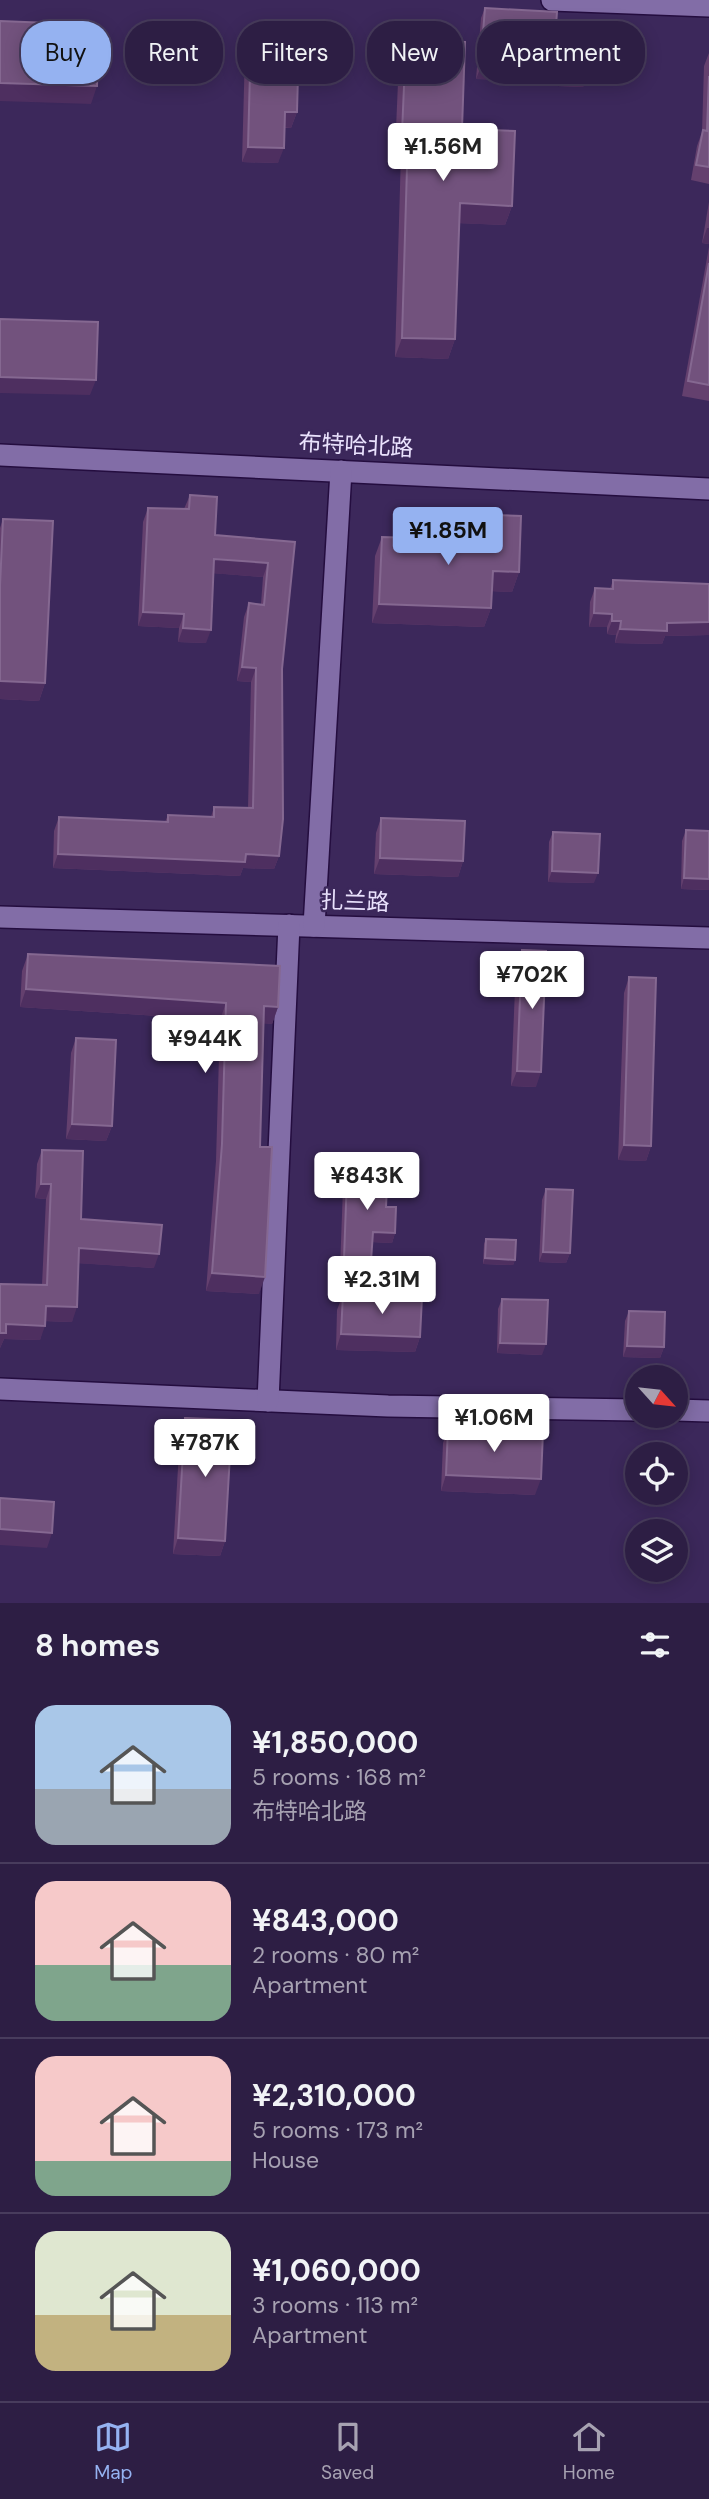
<!DOCTYPE html>
<meta charset="utf-8">
<style>
body{margin:0;font-family:"DM Sans","Noto Sans SC",sans-serif;background:#35274b;color:#f1f3f6;height:100vh;display:flex;flex-direction:column;font-size:26px;white-space:nowrap}
*{box-sizing:border-box;margin:0}
p{font-size:23px;color:#a7a2b2}
.icon{flex:none;width:38px;height:38px;fill:none;stroke:currentColor;stroke-width:2;stroke-linecap:round;stroke-linejoin:round}
.map{position:relative;height:1603px;overflow:hidden}
.panel{display:flex;flex-direction:column;background:#2d1e44;flex:1}
.panel>*{flex:none}
.top-card{position:absolute;left:21px;top:21px;width:668px;height:63px;display:flex;gap:14px}
.needle{width:46px;rotate:117deg}
.tools{position:absolute;left:625px;top:1365px;display:grid;gap:14px}
.tools a{display:grid;place-items:center;width:63px;height:63px;border-radius:50%;background:#2d1e44;box-shadow:0 4px 18px #0003,0 0 0 2px #483c5d;font-size:35px}
.price{position:absolute;translate:-50% -60px;padding:0 16px;border-radius:7px;background:#fff;color:#222;font-size:23px;line-height:46px;filter:drop-shadow(0 2px 4px #0008)}
.price::after{content:'';position:absolute;left:50%;top:42px;width:21px;height:16px;margin-left:-10px;background:inherit;clip-path:polygon(0 0,100% 0,50% 100%)}
.price.current{background:#95b2f1;color:#111}
ul{padding:0;list-style:none}
li{display:flex;align-items:center;gap:21px;height:175px;padding:0 35px}
li+li{border-top:2px solid #483c5d}
li span{display:grid;place-items:center;flex:none;width:196px;height:140px;border-radius:21px;color:#555}
li>.icon{margin-inline-start:auto}
span .icon{width:84px;height:84px;fill:#fffc;stroke-width:1}
li b{font-size:30px}
h2{display:flex;justify-content:space-between;align-items:center;height:84px;padding:0 35px;font-size:30px}
.chip{padding:0 24px;border-radius:28px;background:#2d1e44;box-shadow:0 4px 18px #0003,0 0 0 2px #483c5d;font-size:24px;line-height:63px}
.chip.current{background:#95b2f1;color:#111}
.dock{display:flex;justify-content:space-around;align-items:center;height:98px;border-top:2px solid #483c5d;background:#2d1e44;font-size:19px;color:#a7a2b2}
.dock a{display:grid;justify-items:center;gap:4px}
.dock .current{color:#95b2f1}
.map>svg:first-child{display:block}
</style>
<div class="map">
<svg width="709" height="1603" viewBox="0 0 709 1603">
<rect width="100%" height="100%" fill="#3c285b"/>
<g fill="none" stroke-linecap="round" stroke-linejoin="round">
<g stroke="#240d3f" stroke-width="24">
<g id="minor">
<polyline points="552,0 709,6"/>
<polyline points="0,455 709,489"/>
<polyline points="0,917 709,938"/>
<polyline points="314,926 341,471"/>
<polyline points="0,1389 388,1406 637,1410"/>
<polyline points="268,1401 289,925"/>
<polyline points="676,1410 709,1411"/>
</g>
</g>
<use href="#minor" stroke="#826da7" stroke-width="21"/>
</g>
<g fill="#64406e">
<polygon points="485,8 554,53 587,77 583,87 509,84 509,80 476,79 481,18"/>
<polygon points="251,36 297,112 291,128 284,128 278,163 242,162 245,51"/>
<polygon points="406,40 462,129 512,206 505,225 459,223 455,339 448,359 395,357 401,153 395,152 399,59"/>
<polygon points="709,53 709,184 691,180 697,146 702,132 704,66"/>
<polygon points="709,202 709,244 702,243"/>
<polygon points="709,247 709,401 682,396"/>
<polygon points="190,495 215,535 295,542 282,669 279,856 274,869 243,868 240,876 53,868 54,831 59,817 165,822 168,815 211,817 214,807 248,808 251,682 237,681 244,617 249,603 261,604 263,577 213,573 206,643 178,642 179,628 138,626 143,522 148,508 184,509"/>
<polygon points="492,515 519,572 512,592 492,591 491,608 484,627 372,623 375,556 382,537 485,540 485,534"/>
<polygon points="3,519 45,683 39,701 0,699 0,528"/>
<polygon points="613,580 709,584 709,635 665,636 662,644 615,643 616,635 607,634 607,627 589,627 590,602 595,588 610,589"/>
<polygon points="381,818 463,861 458,877 374,874 376,833"/>
<polygon points="686,830 709,831 709,890 681,889 682,841"/>
<polygon points="553,832 594,883 548,882 549,842"/>
<polygon points="522,950 536,1087 511,1086 516,965"/>
<polygon points="28,954 278,1007 272,1024 264,1023 260,1147 259,1294 206,1291 216,1161 220,1020 20,1007 22,971"/>
<polygon points="629,977 651,1146 646,1161 618,1160 624,993"/>
<polygon points="76,1038 112,1126 106,1141 66,1139 71,1053"/>
<polygon points="42,1150 81,1219 154,1268 79,1263 72,1322 45,1321 40,1340 4,1339 0,1348 0,1284 42,1285 46,1199 35,1198 37,1164"/>
<polygon points="360,1165 386,1207 395,1233 392,1243 372,1242 368,1270 340,1269 343,1187 347,1177 356,1177"/>
<polygon points="546,1189 570,1253 566,1263 539,1262 542,1200"/>
<polygon points="486,1239 515,1260 513,1265 483,1264 484,1244"/>
<polygon points="343,1294 420,1337 415,1352 336,1350 337,1310"/>
<polygon points="502,1299 542,1355 497,1353 498,1309"/>
<polygon points="629,1311 664,1347 660,1358 623,1357 625,1321"/>
<polygon points="185,1418 225,1541 220,1556 173,1554 180,1433"/>
<polygon points="448,1428 535,1495 441,1491 443,1443"/>
</g>
<g fill="#4e2f60">
<polygon points="480,69 513,70 509,80 476,79"/>
<polygon points="513,74 587,77 583,87 509,84"/>
<polygon points="0,83 97,86 91,104 0,101"/>
<polygon points="285,112 297,112 291,128 279,127"/>
<polygon points="402,133 408,133 401,153 395,152"/>
<polygon points="248,147 284,148 278,163 242,162"/>
<polygon points="460,203 512,206 505,225 453,223"/>
<polygon points="707,228 709,228 709,244 702,243"/>
<polygon points="402,338 455,339 448,359 395,357"/>
<polygon points="0,377 96,380 90,395 0,393"/>
<polygon points="214,559 268,563 263,577 209,573"/>
<polygon points="493,571 519,572 512,592 486,591"/>
<polygon points="379,604 491,608 484,627 372,623"/>
<polygon points="143,612 184,614 179,628 138,626"/>
<polygon points="594,613 612,614 607,627 589,627"/>
<polygon points="612,621 621,621 616,635 607,634"/>
<polygon points="709,622 709,635 665,636 662,644 615,643 620,629 667,623"/>
<polygon points="183,628 211,630 206,643 178,642"/>
<polygon points="242,667 256,668 251,682 237,681"/>
<polygon points="0,681 45,683 39,701 0,699"/>
<polygon points="58,854 246,854 279,856 274,869 243,868 240,876 53,868"/>
<polygon points="380,858 463,861 458,877 374,874"/>
<polygon points="552,871 598,873 594,883 548,882"/>
<polygon points="684,878 709,879 709,890 681,889"/>
<polygon points="26,989 226,1003 220,1020 20,1007"/>
<polygon points="264,1006 278,1007 272,1024 258,1023"/>
<polygon points="517,1071 541,1072 536,1087 511,1086"/>
<polygon points="72,1124 112,1126 106,1141 66,1139"/>
<polygon points="624,1145 651,1146 646,1161 618,1160"/>
<polygon points="41,1184 51,1184 46,1199 35,1198"/>
<polygon points="373,1232 395,1233 392,1243 369,1242"/>
<polygon points="79,1248 159,1254 154,1268 74,1263"/>
<polygon points="543,1252 570,1253 566,1263 539,1262"/>
<polygon points="485,1258 515,1260 513,1265 483,1264"/>
<polygon points="344,1259 371,1261 368,1270 340,1269"/>
<polygon points="212,1273 265,1277 259,1294 206,1291"/>
<polygon points="46,1306 77,1307 72,1322 41,1321"/>
<polygon points="6,1324 45,1326 40,1340 4,1339 0,1348 0,1333"/>
<polygon points="341,1334 420,1337 415,1352 336,1350"/>
<polygon points="500,1343 546,1344 542,1355 497,1353"/>
<polygon points="627,1346 664,1347 660,1358 623,1357"/>
<polygon points="446,1475 541,1479 535,1495 441,1491"/>
<polygon points="0,1529 52,1533 47,1548 0,1545"/>
<polygon points="178,1538 225,1541 220,1556 173,1554"/>
</g>
<g fill="#72527d" stroke="#856891" stroke-width="2">
<polygon points="485,8 557,12 554,53 588,54 587,77 513,74 513,70 480,69"/>
<polygon points="0,21 99,25 97,86 0,83"/>
<polygon points="251,36 299,37 297,112 285,112 284,148 248,147"/>
<polygon points="406,40 465,42 462,129 515,131 512,206 460,203 455,339 402,338 408,133 402,133"/>
<polygon points="709,76 709,167 696,165 703,130 707,131"/>
<polygon points="709,263 709,385 688,381"/>
<polygon points="0,319 98,322 96,380 0,377"/>
<polygon points="190,495 217,497 215,535 295,542 282,669 283,819 279,856 246,854 245,862 58,854 59,817 168,822 168,815 214,817 214,807 253,808 256,668 242,667 249,603 264,605 268,563 214,559 211,630 183,628 184,614 143,612 148,508 189,509"/>
<polygon points="492,515 521,516 519,572 493,571 491,608 379,604 382,537 491,540"/>
<polygon points="3,519 53,521 45,683 0,681 0,586"/>
<polygon points="613,580 709,584 709,622 667,623 667,631 620,629 621,621 612,621 612,614 594,613 595,588 613,589"/>
<polygon points="381,818 465,821 463,861 380,858"/>
<polygon points="686,830 709,831 709,879 684,878"/>
<polygon points="553,832 600,834 598,873 552,871"/>
<polygon points="522,950 546,951 541,1072 517,1071"/>
<polygon points="28,954 280,966 278,1007 264,1006 260,1147 272,1147 265,1277 212,1273 222,1144 226,1003 26,989"/>
<polygon points="629,977 656,978 651,1146 624,1145"/>
<polygon points="76,1038 116,1040 112,1126 72,1124"/>
<polygon points="42,1150 83,1151 81,1219 162,1225 159,1254 79,1248 77,1307 46,1306 45,1326 6,1324 6,1333 0,1333 0,1284 47,1285 51,1184 41,1184"/>
<polygon points="360,1165 388,1166 386,1207 396,1207 395,1233 373,1232 371,1261 344,1259 347,1177 359,1177"/>
<polygon points="546,1189 573,1190 570,1253 543,1252"/>
<polygon points="486,1239 516,1240 515,1260 485,1258"/>
<polygon points="343,1294 422,1297 420,1337 341,1334"/>
<polygon points="502,1299 548,1300 546,1344 500,1343"/>
<polygon points="629,1311 665,1312 664,1347 627,1346"/>
<polygon points="185,1418 232,1420 225,1541 178,1538"/>
<polygon points="448,1428 543,1432 541,1479 446,1475"/>
<polygon points="0,1498 54,1502 52,1533 0,1529"/>
</g>
<g text-anchor="middle" stroke-width="5" stroke-linejoin="round" paint-order="stroke">
<g font-size="23" fill="#eae2fd" stroke="#3c285b">
<text transform="translate(356 445) rotate(3)" y="8">布特哈北路</text>
<text transform="translate(355 901) rotate(2)" y="8">扎兰路</text>
</g>
</g>
</svg>
<div class="tools">
<a><svg class="needle" viewBox="-14 -14 28 28"><path d="M0-13l5 13h-10z" fill="#e53935"/><path d="M0 13l5-13h-10z" fill="#a7a2b2"/></svg></a>
<a><svg class="icon" aria-label="locate" viewBox="0 0 24 24"><circle cx="12" cy="12" r="6"/><path d="M12 2v4M12 18v4M2 12h4M18 12h4"/></svg></a>
<a><svg class="icon" aria-label="layers" viewBox="0 0 24 24"><path d="M12 4l9 5-9 5-9-5zM3 14l9 5 9-5"/></svg></a>
</div>
<b class="price" style="left:443px;top:183px">¥1.56M</b>
<b class="price current" style="left:448px;top:567px">¥1.85M</b>
<b class="price" style="left:532px;top:1011px">¥702K</b>
<b class="price" style="left:205px;top:1075px">¥944K</b>
<b class="price" style="left:367px;top:1212px">¥843K</b>
<b class="price" style="left:382px;top:1316px">¥2.31M</b>
<b class="price" style="left:494px;top:1454px">¥1.06M</b>
<b class="price" style="left:205px;top:1479px">¥787K</b>
<div class="top-card">
<a class="chip current">Buy</a>
<a class="chip">Rent</a>
<a class="chip">Filters</a>
<a class="chip">New</a>
<a class="chip">Apartment</a>
</div>
</div>
<section class="panel">
<h2>8 homes<svg class="icon" aria-label="filters" viewBox="0 0 24 24"><path d="M4 7h16M4 17h16"/><circle cx="9" cy="7" r="2"/><circle cx="15" cy="17" r="2"/></svg></h2>
<ul>
<li><span style="background:linear-gradient(#a9c7e8 60%,#9aa5b1 0)"><svg class="icon" aria-label="home" viewBox="0 0 24 24"><path d="M3 11l9-7 9 7M6 9v11h12V9"/></svg></span><div><b>¥1,850,000</b><p>5 rooms · 168 m²</p><p>布特哈北路</p></div></li>
<li><span style="background:linear-gradient(#f6c9c9 60%,#7fa58c 0)"><svg class="icon" aria-label="home" viewBox="0 0 24 24"><path d="M3 11l9-7 9 7M6 9v11h12V9"/></svg></span><div><b>¥843,000</b><p>2 rooms · 80 m²</p><p>Apartment</p></div></li>
<li><span style="background:linear-gradient(#f6c9c9 75%,#7fa58c 0)"><svg class="icon" aria-label="home" viewBox="0 0 24 24"><path d="M3 11l9-7 9 7M6 9v11h12V9"/></svg></span><div><b>¥2,310,000</b><p>5 rooms · 173 m²</p><p>House</p></div></li>
<li><span style="background:linear-gradient(#dfe7d0 60%,#c2b280 0)"><svg class="icon" aria-label="home" viewBox="0 0 24 24"><path d="M3 11l9-7 9 7M6 9v11h12V9"/></svg></span><div><b>¥1,060,000</b><p>3 rooms · 113 m²</p><p>Apartment</p></div></li>
</ul>
</section>
<nav class="dock">
<a class="current"><svg class="icon" aria-label="map" viewBox="0 0 24 24"><path d="M3 6l6-2 6 2 6-2v14l-6 2-6-2-6 2zM9 4v14M15 6v14"/></svg>Map</a>
<a><svg class="icon" aria-label="saved" viewBox="0 0 24 24"><path d="M7 4h10v16l-5-4-5 4z"/></svg>Saved</a>
<a><svg class="icon" aria-label="home" viewBox="0 0 24 24"><path d="M3 11l9-7 9 7M6 9v11h12V9"/></svg>Home</a>
</nav>
